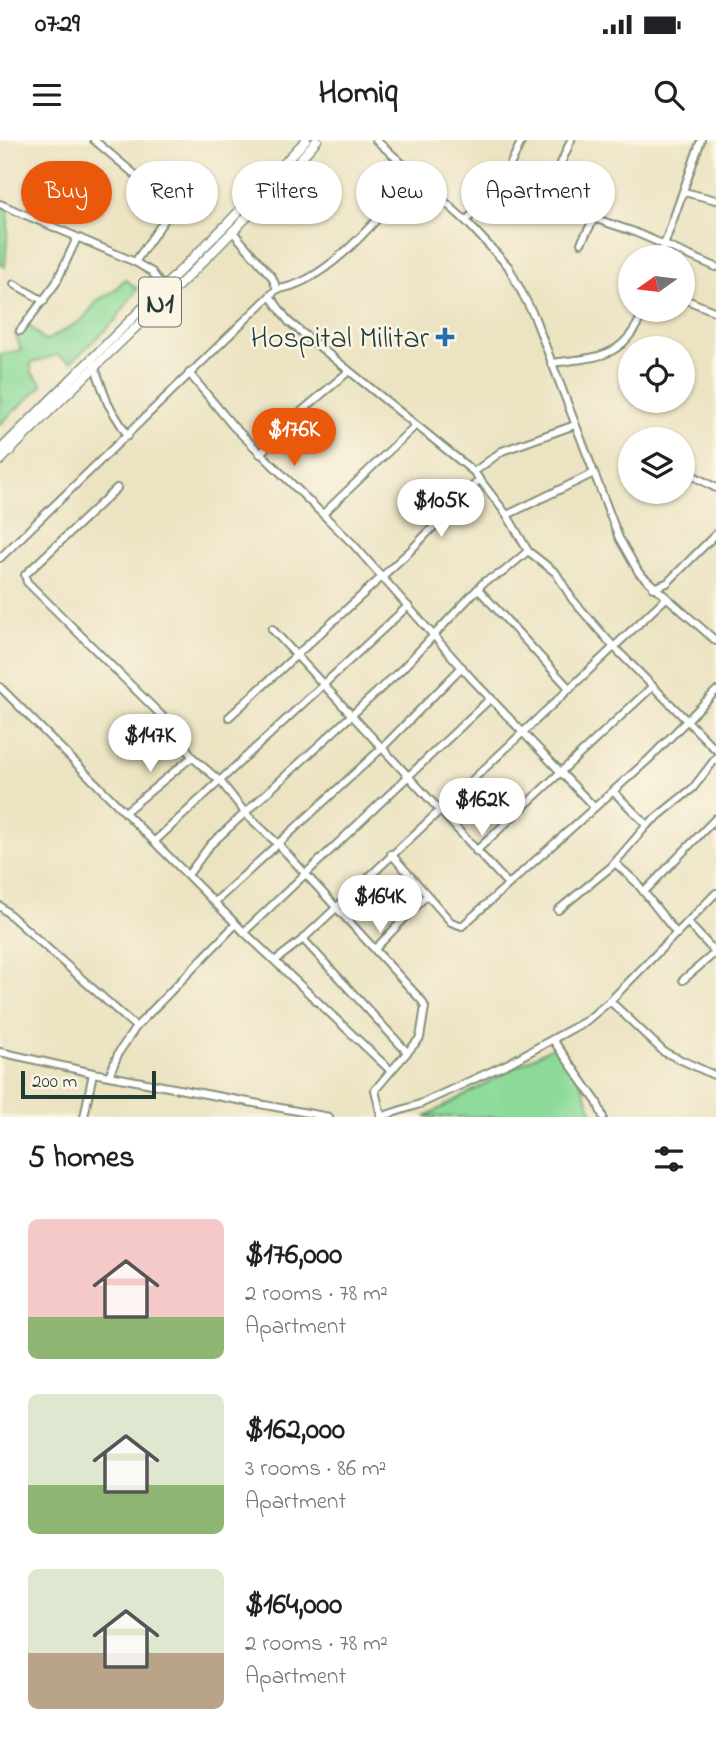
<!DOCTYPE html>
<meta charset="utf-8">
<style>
body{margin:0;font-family:"Indie Flower",sans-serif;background:#f2f2f2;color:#202124;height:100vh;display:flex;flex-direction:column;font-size:26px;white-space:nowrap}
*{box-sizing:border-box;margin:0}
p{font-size:23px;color:#757577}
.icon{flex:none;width:38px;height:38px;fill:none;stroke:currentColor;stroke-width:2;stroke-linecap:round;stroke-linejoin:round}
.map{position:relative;height:977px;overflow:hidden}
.sheet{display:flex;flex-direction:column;background:#fff;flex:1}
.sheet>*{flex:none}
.hud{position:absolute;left:21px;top:21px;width:676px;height:63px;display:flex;gap:14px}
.needle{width:46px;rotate:256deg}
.controls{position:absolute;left:618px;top:105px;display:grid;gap:14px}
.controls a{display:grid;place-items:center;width:77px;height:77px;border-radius:50%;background:#fff;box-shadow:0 2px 5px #0004;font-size:35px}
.scale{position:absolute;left:21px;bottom:18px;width:135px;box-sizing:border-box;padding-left:7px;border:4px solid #1f3d34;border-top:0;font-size:19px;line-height:24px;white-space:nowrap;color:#1f3d34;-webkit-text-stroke:5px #fcf5e5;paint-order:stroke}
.price{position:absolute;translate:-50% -60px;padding:0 16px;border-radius:24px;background:#fff;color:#222;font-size:23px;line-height:46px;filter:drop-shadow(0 2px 4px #0008)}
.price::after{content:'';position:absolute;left:50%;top:42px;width:21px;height:16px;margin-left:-10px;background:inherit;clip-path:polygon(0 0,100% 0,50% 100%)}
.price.selected{background:#ea580c;color:#fff}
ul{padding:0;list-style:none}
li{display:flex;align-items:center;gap:21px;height:175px;padding:0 28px}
li span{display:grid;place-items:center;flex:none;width:196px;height:140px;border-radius:10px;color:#555}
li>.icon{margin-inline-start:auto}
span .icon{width:84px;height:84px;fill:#fffc;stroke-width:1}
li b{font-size:30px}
h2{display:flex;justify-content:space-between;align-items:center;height:84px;padding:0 28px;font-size:30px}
.pill{padding:0 24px;border-radius:32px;background:#fff;box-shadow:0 2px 5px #0004;font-size:24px;line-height:63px}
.pill.selected{background:#ea580c;color:#fff}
.status{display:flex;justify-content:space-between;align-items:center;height:49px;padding:0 35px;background:#fff;direction:ltr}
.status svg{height:19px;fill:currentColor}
header{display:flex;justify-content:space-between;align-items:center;height:91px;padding:0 28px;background:#fff;font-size:32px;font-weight:700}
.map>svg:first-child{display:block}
</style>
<div class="status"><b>07:29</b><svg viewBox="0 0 49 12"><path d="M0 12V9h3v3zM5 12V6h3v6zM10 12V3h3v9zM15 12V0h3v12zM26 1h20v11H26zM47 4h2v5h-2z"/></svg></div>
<header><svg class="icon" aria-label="menu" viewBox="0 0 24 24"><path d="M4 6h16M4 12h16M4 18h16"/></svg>Homiq<svg class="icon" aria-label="search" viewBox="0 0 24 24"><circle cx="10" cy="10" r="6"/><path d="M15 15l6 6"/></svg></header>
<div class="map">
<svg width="716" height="977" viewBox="0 0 716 977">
<rect width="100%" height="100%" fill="#fcf5e5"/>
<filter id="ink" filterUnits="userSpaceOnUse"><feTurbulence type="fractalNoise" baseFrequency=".0143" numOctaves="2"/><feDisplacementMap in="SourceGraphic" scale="14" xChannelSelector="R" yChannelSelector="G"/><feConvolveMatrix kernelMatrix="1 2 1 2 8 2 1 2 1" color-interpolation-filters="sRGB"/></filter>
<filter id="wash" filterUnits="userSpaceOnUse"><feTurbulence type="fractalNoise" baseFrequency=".00686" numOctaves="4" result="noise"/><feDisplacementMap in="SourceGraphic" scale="28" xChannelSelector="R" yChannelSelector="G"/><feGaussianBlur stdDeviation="1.57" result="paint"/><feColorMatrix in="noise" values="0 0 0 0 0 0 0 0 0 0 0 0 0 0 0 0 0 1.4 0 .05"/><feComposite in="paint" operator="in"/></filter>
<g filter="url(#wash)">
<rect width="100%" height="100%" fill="#ebe3c1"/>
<g fill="#8bda99" stroke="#558c66" stroke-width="2">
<polygon points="0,64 9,68 5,127 0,123"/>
<polygon points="125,139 137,149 115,181 71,222 57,215 31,223 31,232 43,245 0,284 0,214 21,210 15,193 26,182 45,201 82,180 98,160 114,151"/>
<polygon points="554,906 580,940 594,977 425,977"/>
</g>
</g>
<g filter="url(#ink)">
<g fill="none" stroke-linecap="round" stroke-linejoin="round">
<g stroke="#85907a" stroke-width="10">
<g id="minor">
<polyline points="94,0 164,59 169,67 168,75 135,122"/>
<polyline points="376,0 466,81 508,126 534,176 619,398 639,433 716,501"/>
<polyline points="571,0 547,56 548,63 632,91 716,127"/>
<polyline points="684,52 716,60"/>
<polyline points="0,64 135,122 152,132 163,148"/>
<polyline points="466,81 503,40 522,0"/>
<polyline points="233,92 272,137 277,149"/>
<polyline points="581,103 594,79"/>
<polyline points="660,117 701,0"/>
<polyline points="14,144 44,161"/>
<polyline points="270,156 289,182 474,332 507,375 528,411 556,433 572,459 613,506 716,610"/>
<polyline points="682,158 716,172"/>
<polyline points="20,191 56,143 77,98"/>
<path d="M551,223c46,-6 73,-3 93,-53"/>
<polyline points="94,225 108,264 128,296"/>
<polyline points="189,233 233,286 353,404 471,538 594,667"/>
<polyline points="260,314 303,270 348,232"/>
<polyline points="474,332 502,311 575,285"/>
<polyline points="682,335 690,334 716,348"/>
<polyline points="117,348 25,435 27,442 172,586 192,617 221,642 247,675 279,705 422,861 425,867 420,898 391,931"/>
<polyline points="323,374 415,286"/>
<polyline points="507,375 592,334"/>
<path d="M0,418l277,-269c51,-5 106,-77 139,-114"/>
<polyline points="653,448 667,443 716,394"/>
<polyline points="479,450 570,549"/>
<polyline points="272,489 508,744"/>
<polyline points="0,547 244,792 391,931 375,950 381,976"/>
<polyline points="229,577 410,411 479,340"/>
<polyline points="613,651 647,685"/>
<polyline points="125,672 192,617"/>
<polyline points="155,701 408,466"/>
<polyline points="476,711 652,547"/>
<polyline points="391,714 451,782 462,786 649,619 716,551"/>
<polyline points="615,723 636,742 677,794"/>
<polyline points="188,735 210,705 402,529 485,441 502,433 528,411"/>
<polyline points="644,752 716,678"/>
<polyline points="215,762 382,608 462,527"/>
<polyline points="0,766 136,887 236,784"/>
<polyline points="558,770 611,727 647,685 693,648 716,618"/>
<polyline points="688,783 716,813"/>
<polyline points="244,792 491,558"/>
<polyline points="303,799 407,912"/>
<polyline points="375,809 426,756"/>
<polyline points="276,820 303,799 665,459"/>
<polyline points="683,840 716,812"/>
<polyline points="610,861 664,912 716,936"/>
<polyline points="553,900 597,962 603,977"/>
<polyline points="0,912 93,933 329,977"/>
<polyline points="109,936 119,912 136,887"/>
<polyline points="84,977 93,933"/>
<polyline points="380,977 420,964 509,923 586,881 610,861 716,753"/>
</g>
</g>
<g stroke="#85907a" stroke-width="11">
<g id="major">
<polyline points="0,310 226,85 306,0"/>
<path d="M0,321c105,-108 219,-207 317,-321"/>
</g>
</g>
<use href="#minor" stroke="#fff" stroke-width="6"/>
<use href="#major" stroke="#fff" stroke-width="8"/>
</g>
</g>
<path fill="#1f6fb2" stroke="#fcf5e5" stroke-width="2.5" d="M441.5 186.5h7v7h7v7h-7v7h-7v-7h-7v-7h7z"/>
<g text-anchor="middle" stroke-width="5" stroke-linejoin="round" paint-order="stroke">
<rect fill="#fcf5e5" stroke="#617469" stroke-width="2" x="139" y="137.5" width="42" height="49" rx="5"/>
<g font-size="28" font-weight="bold" fill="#1f3d34">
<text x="160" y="172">N1</text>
</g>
<g font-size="30" fill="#1f3d34" stroke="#fcf5e5" text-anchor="end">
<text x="429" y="207">Hospital Militar</text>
</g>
</g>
</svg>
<div class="controls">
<a><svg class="needle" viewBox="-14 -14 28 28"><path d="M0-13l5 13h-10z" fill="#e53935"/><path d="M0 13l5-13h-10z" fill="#757577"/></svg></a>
<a><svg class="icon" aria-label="locate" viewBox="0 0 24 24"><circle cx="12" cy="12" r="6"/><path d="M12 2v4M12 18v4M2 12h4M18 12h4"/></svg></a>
<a><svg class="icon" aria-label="layers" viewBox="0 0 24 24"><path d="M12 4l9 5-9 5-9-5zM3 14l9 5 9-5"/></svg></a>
</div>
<div class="scale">200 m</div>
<b class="price selected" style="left:294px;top:328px">$176K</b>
<b class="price" style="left:441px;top:399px">$105K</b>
<b class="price" style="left:150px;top:634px">$147K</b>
<b class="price" style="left:482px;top:698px">$162K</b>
<b class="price" style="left:380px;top:795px">$164K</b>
<div class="hud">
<a class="pill selected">Buy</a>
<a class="pill">Rent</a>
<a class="pill">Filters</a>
<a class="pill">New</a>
<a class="pill">Apartment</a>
</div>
</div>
<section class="sheet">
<h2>5 homes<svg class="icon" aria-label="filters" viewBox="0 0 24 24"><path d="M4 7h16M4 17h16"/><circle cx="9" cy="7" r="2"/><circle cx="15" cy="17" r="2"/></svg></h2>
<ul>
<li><span style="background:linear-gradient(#f6c9c9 70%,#8fb573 0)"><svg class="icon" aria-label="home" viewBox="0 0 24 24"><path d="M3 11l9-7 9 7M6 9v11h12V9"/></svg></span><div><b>$176,000</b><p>2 rooms · 78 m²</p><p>Apartment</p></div></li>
<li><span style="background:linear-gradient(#dfe7d0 65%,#8fb573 0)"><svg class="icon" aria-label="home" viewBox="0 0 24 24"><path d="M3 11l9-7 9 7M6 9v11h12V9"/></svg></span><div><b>$162,000</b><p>3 rooms · 86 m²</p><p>Apartment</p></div></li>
<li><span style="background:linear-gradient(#dfe7d0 60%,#b9a48a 0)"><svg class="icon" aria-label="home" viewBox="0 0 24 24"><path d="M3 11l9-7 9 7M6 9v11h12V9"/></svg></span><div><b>$164,000</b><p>2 rooms · 78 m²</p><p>Apartment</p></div></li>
</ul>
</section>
